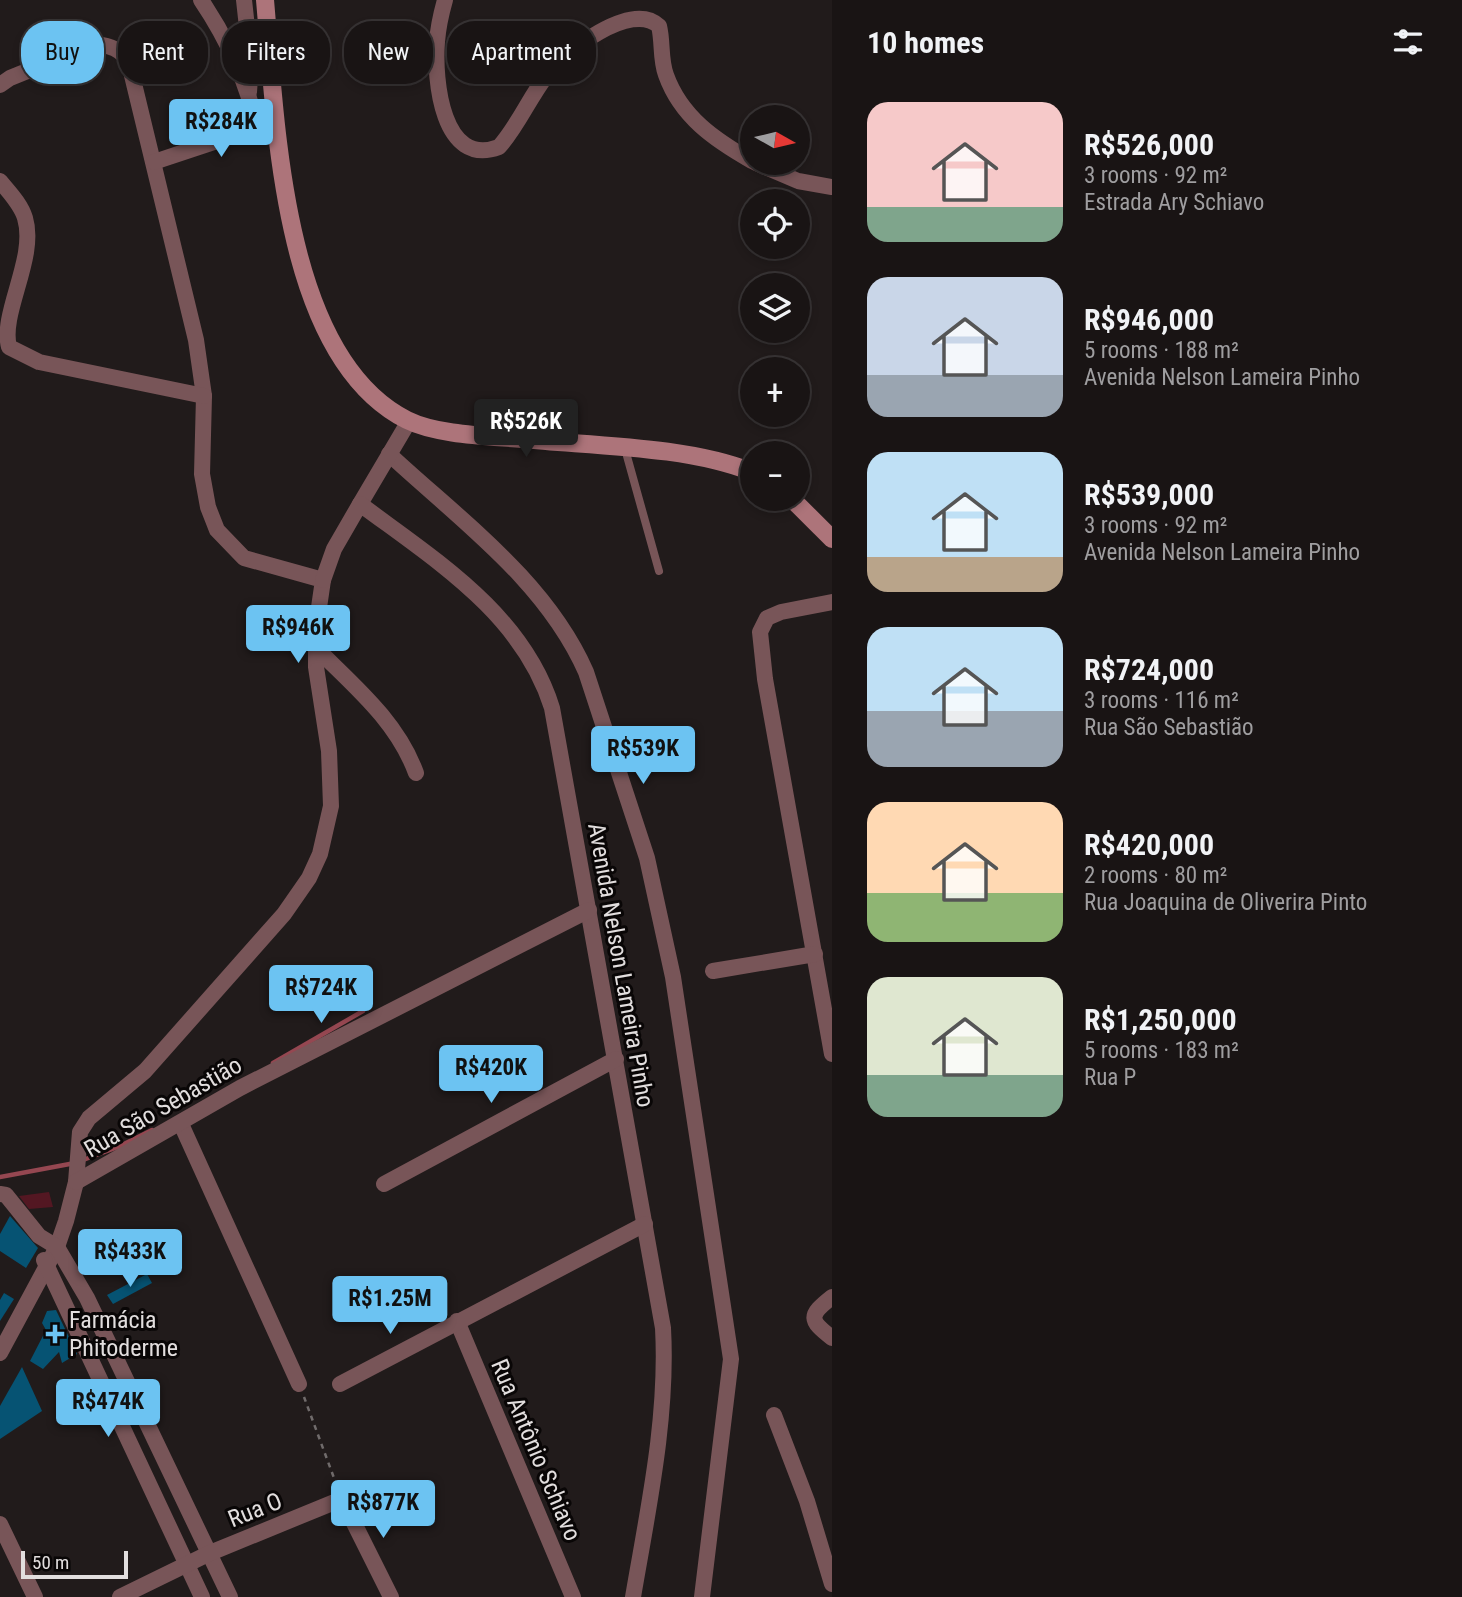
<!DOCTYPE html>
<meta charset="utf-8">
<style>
body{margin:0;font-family:"Roboto Condensed",sans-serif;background:#262122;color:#f1f3f6;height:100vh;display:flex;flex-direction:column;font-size:26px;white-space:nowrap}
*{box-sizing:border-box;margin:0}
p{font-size:23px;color:#9f9ea0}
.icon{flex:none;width:38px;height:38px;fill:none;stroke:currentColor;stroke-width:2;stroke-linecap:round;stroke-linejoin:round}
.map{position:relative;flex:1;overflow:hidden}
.side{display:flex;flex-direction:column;background:#191414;width:630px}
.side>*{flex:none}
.guide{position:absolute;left:21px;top:21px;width:665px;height:63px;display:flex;gap:14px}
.needle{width:46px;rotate:98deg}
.fabs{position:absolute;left:740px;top:105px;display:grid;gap:14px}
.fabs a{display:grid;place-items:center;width:70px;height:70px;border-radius:50%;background:#191414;box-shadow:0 4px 10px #0003,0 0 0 2px #373334;font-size:35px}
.scale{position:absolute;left:21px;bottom:18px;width:107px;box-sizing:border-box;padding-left:7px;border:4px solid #e2dede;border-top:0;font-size:19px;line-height:24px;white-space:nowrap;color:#e2dede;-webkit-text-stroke:5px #090606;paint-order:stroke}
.price{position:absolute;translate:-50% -60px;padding:0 16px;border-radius:7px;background:#6cc3f2;color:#111;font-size:23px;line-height:46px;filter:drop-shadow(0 2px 4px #0008)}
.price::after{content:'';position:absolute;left:50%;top:42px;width:21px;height:16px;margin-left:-10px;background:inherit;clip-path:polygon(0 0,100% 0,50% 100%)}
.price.active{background:#222;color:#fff}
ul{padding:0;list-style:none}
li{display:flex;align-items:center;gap:21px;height:175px;padding:0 35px}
li span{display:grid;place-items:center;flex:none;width:196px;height:140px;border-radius:21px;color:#555}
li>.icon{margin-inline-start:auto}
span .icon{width:84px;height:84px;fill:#fffc;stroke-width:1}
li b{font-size:30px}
h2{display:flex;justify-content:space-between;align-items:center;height:84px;padding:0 35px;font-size:30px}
.tag{padding:0 24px;border-radius:28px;background:#191414;box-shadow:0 4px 10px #0003,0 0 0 2px #373334;font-size:24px;line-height:63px}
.tag.active{background:#6cc3f2;color:#111}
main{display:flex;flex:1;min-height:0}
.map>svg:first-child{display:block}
</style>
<main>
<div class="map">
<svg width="832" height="1597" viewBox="0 0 832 1597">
<rect width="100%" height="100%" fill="#211b1b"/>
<polygon fill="#531722" points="49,1192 53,1207 29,1209 19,1196"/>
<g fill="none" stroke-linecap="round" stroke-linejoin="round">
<g stroke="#954751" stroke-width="4.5">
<polyline points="273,1063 363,1011"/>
<polyline points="83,1160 118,1147 152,1130"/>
<polyline points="0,1177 75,1163"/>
</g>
</g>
<g fill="#065373">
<polygon points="10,1216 38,1248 26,1268 0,1251 0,1234"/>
<polygon points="147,1274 152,1283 113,1304 107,1295"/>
<polygon points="4,1293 14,1299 0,1321 0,1300"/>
<polygon points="56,1310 77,1354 62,1363 59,1352 43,1369 30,1361 46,1330 42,1323 47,1311"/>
<polygon points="22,1367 42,1411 0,1439 0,1406"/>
</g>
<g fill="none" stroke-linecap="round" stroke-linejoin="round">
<polyline stroke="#706b6b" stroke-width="2.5" stroke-dasharray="5 5" stroke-linecap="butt" points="304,1397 337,1486"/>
<polyline stroke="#785558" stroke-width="8" points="625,449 659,571"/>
<g stroke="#785558" stroke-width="16">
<path d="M201,0c27,40 46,81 56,128"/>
<polyline points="244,0 251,64 249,92"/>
<path d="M445,0c-4,14 -7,28 -8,42 -3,38 5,126 62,105 19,-21 30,-49 48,-72 18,-23 84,-75 112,-49 4,16 1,33 7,49 15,42 49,65 86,86"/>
<path d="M0,85l10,-7 84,-34c15,1 28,5 35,19l67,277 8,56 -2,78 6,33 9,23 27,28 79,22 -7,48v39l13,84 2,55 -11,48 -11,24 -25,36 -139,157 -56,47 -9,14 -4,50 -10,39 -9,26 -57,106"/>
<polyline points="154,162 265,125"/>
<polyline points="756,163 798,181 832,187"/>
<path d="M0,181c9,11 21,23 25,37 12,40 -25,95 -16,129l30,15 165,34"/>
<path d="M389,454c71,66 157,127 197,218l61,186 26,119 58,382 -29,238"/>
<polyline points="360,504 409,421"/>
<path d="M323,580l11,-31 26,-45c75,56 163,110 192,204l111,620c5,90 -15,181 -30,269"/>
<polyline points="832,602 781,612 767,618 760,632 765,679 832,1054"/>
<path d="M316,648c38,38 81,73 100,125"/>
<polyline points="713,971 815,954"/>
<polyline points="181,1124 299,1384"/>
<polyline points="76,1182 240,1088 589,910"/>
<polyline points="384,1184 616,1059"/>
<polyline points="0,1194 6,1195 39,1236 57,1247 87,1298 230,1597"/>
<polyline points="44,1260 202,1597"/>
<path d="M832,1297c-24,19 -23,23 0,41"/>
<polyline points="457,1321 573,1597"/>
<polyline points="340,1384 645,1224"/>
<polyline points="774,1415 807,1501 832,1584"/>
<polyline points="0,1524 35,1597"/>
<polyline points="120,1597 210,1553 342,1499 391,1597"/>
</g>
<g stroke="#ad747a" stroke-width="18">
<path d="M265,0c11,123 17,357 142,420 30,15 82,16 115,19 72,7 165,7 230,33"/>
<polyline points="792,499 832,539"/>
</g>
</g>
<path fill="#6cc3f2" stroke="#090606" stroke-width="2.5" d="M51.5 1323.5h7v7h7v7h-7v7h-7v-7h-7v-7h7z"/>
<g text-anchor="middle" stroke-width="6" stroke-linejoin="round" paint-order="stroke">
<g font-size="24" fill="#e2dede" stroke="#090606">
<text transform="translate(621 965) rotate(80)" y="8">Avenida Nelson Lameira Pinho</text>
<text transform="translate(163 1107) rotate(-30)" y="8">Rua São Sebastião</text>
<text transform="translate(536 1450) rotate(67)" y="8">Rua Antônio Schiavo</text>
<text transform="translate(255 1510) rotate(-22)" y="8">Rua O</text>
</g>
<g font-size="24" fill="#e2dede" stroke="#090606" text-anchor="start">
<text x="69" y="1328">Farmácia<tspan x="69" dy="28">Phitoderme</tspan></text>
</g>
</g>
</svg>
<div class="fabs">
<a><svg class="needle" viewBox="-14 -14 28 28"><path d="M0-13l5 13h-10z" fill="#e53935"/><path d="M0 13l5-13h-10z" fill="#9f9ea0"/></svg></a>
<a><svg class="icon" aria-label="locate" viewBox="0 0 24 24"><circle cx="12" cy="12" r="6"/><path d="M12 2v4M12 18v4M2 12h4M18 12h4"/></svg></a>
<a><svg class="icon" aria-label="layers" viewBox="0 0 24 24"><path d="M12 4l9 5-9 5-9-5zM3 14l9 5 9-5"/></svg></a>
<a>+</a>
<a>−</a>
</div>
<div class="scale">50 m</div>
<b class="price" style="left:221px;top:159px">R$284K</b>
<b class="price active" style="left:526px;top:459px">R$526K</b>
<b class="price" style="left:298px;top:665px">R$946K</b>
<b class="price" style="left:643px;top:786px">R$539K</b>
<b class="price" style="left:321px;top:1025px">R$724K</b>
<b class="price" style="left:491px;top:1105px">R$420K</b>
<b class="price" style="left:130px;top:1289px">R$433K</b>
<b class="price" style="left:390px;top:1336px">R$1.25M</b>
<b class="price" style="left:108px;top:1439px">R$474K</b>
<b class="price" style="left:383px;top:1540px">R$877K</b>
<div class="guide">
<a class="tag active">Buy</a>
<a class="tag">Rent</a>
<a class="tag">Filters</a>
<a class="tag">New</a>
<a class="tag">Apartment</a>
</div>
</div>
<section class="side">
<h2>10 homes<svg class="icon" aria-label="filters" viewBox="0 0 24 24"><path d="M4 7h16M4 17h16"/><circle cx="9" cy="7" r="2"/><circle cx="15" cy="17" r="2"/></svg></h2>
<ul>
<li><span style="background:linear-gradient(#f6c9c9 75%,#7fa58c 0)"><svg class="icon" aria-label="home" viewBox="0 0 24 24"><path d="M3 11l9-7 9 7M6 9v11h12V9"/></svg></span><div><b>R$526,000</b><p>3 rooms · 92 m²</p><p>Estrada Ary Schiavo</p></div></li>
<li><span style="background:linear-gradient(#c9d6e8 70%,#9aa5b1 0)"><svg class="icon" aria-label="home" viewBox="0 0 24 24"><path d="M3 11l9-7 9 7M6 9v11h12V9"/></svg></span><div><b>R$946,000</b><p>5 rooms · 188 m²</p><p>Avenida Nelson Lameira Pinho</p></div></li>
<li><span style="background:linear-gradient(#bfe0f5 75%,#b9a48a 0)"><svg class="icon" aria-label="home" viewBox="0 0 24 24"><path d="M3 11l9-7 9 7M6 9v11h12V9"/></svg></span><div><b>R$539,000</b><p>3 rooms · 92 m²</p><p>Avenida Nelson Lameira Pinho</p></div></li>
<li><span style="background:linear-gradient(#bfe0f5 60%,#9aa5b1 0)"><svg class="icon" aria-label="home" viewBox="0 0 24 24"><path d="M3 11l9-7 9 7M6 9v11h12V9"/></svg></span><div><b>R$724,000</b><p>3 rooms · 116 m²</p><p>Rua São Sebastião</p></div></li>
<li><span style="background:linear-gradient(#ffd9b3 65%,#8fb573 0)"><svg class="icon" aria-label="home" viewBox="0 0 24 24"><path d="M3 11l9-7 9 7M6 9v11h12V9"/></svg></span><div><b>R$420,000</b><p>2 rooms · 80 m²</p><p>Rua Joaquina de Oliverira Pinto</p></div></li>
<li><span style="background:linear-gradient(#dfe7d0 70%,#7fa58c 0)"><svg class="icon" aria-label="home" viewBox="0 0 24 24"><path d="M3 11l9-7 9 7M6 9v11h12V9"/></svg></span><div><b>R$1,250,000</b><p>5 rooms · 183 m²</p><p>Rua P</p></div></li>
</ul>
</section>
</main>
